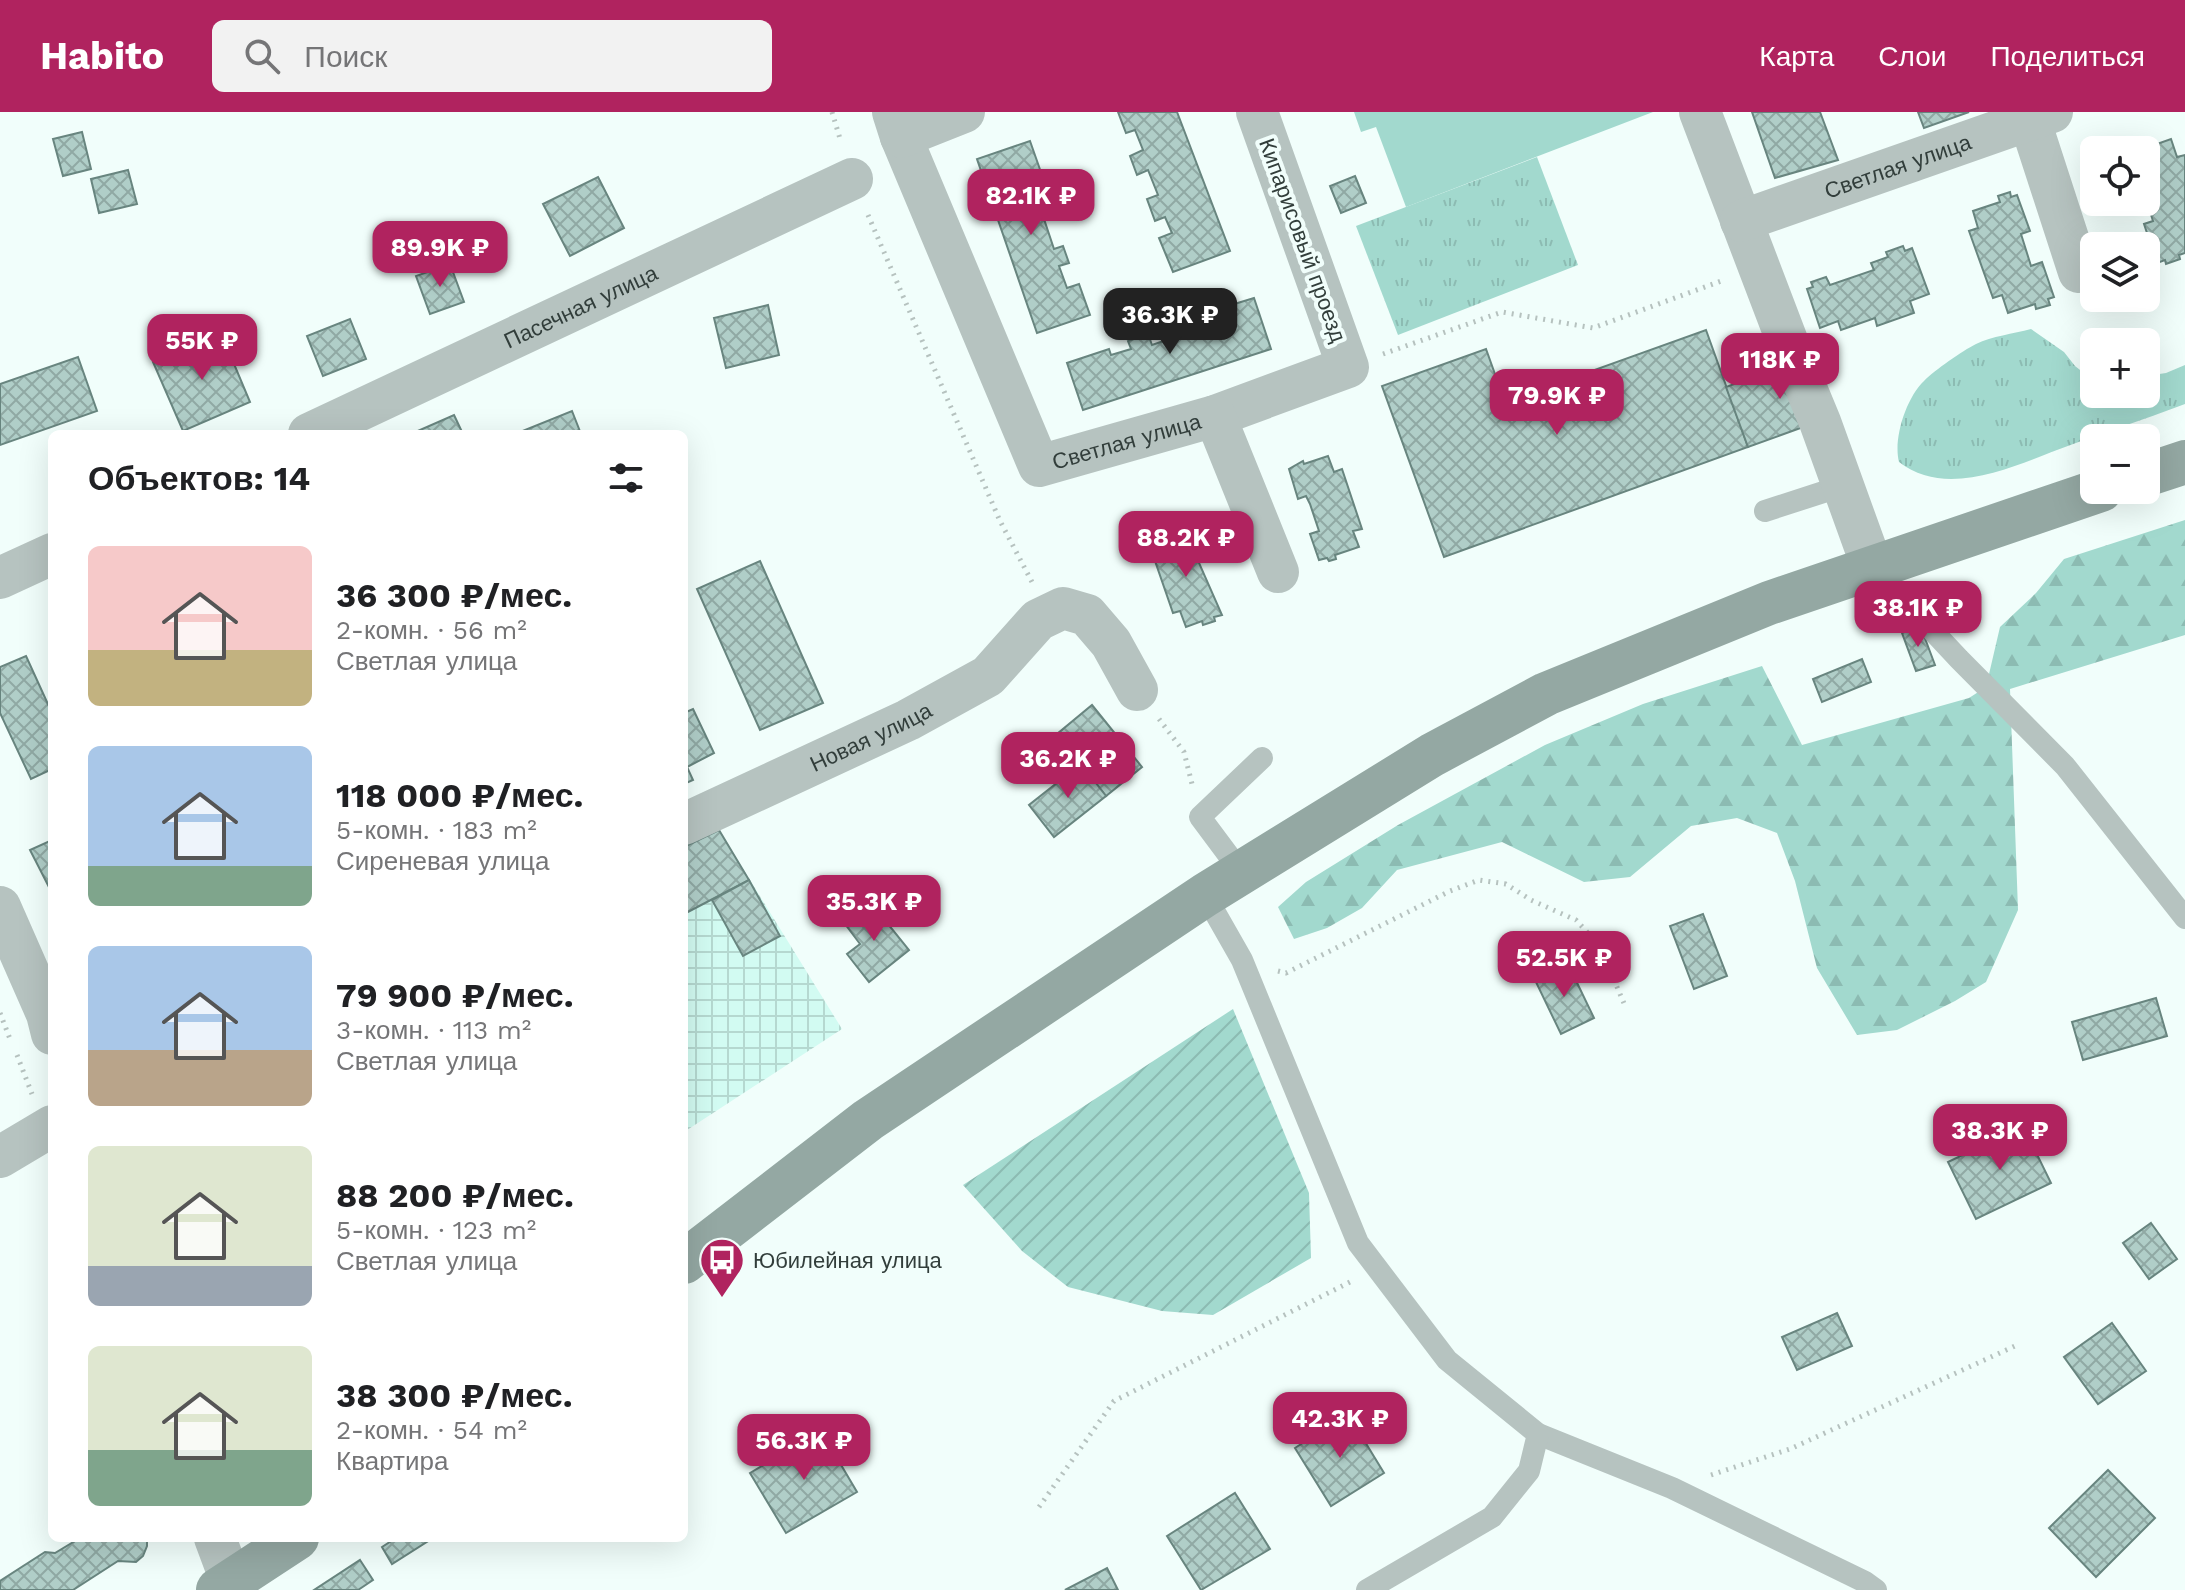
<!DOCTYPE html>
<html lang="ru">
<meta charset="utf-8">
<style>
body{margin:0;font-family:"Work Sans",sans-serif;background:#f2f2f2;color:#202124;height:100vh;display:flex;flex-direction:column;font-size:30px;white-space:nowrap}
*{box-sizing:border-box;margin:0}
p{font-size:26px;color:#757577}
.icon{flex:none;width:44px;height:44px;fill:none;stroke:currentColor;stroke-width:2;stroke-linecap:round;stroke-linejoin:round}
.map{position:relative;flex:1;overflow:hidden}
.side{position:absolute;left:48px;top:318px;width:640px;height:1112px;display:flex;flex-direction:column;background:#fff;border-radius:12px;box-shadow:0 8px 32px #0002}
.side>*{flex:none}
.tools{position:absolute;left:2080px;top:24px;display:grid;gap:16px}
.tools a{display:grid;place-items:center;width:80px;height:80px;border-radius:12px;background:#fff;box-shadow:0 8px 32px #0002;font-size:40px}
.price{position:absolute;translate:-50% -68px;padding:0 18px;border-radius:16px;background:#b0235f;color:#fff;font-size:26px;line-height:52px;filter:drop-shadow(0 2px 4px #0008)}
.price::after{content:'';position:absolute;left:50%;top:48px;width:24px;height:18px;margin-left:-12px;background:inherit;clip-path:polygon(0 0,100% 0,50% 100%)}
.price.selected{background:#222;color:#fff}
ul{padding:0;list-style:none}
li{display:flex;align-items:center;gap:24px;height:200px;padding:0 40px}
li span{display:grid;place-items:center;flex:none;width:224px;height:160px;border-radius:12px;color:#555}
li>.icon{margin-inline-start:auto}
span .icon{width:96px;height:96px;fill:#fffc;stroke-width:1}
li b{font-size:34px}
h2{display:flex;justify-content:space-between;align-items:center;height:96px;padding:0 40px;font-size:34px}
header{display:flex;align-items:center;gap:48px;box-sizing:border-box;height:112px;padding:0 40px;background:#b0235f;color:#fff}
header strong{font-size:38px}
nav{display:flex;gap:44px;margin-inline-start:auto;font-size:28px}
.search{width:560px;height:72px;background:#f2f2f2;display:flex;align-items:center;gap:20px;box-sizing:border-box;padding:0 28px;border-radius:12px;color:#757577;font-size:30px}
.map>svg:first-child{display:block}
</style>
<header>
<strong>Habito</strong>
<div class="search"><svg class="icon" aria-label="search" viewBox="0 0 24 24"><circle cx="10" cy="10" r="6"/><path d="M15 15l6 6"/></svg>Поиск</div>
<nav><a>Карта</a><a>Слои</a><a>Поделиться</a></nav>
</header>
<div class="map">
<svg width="2185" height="1478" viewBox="0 0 2185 1478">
<defs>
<pattern id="industrial-grid" width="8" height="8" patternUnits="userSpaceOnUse" patternTransform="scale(2)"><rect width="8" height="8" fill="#d2fbf2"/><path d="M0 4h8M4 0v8" fill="none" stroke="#b5d8d0"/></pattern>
<pattern id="forest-firs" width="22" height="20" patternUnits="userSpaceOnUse" patternTransform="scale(2)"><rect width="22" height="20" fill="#a2d9ce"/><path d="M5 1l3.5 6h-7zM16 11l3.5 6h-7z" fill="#8cbbb2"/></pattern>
<pattern id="park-tufts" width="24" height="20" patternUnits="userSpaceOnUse" patternTransform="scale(2)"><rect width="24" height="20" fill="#a2d9ce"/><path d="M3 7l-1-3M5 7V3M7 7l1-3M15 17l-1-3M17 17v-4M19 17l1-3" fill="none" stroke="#8cbbb2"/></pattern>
<pattern id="garden-furrows" width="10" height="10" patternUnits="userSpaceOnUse" patternTransform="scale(2)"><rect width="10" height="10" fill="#a2d9ce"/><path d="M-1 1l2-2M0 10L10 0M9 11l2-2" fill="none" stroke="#8cbbb2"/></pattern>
<pattern id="building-cross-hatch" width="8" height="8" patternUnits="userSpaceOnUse" patternTransform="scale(2)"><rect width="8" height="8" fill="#b0cec8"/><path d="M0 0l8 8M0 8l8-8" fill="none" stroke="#90a9a4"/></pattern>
</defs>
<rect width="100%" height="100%" fill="#f1fefb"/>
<polygon fill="url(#industrial-grid)" points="719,718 842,917 684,1020 684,735"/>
<polygon fill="url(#forest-firs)" points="2185,408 2185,523 2010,577 2018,798 1986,870 1955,889 1897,918 1857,923 1817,856 1795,769 1777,721 1737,706 1691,714 1630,765 1584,770 1502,730 1397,758 1362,796 1327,816 1294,827 1278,795 1306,770 1398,713 1545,633 1643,592 1762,554 1802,633 1969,586 1986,575 2000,515 2036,481 2064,447"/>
<g fill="url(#park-tufts)">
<polygon points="1537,45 1578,153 1398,223 1356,114"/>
<path d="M2031,217l33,23 11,14 19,15v13h52v-18l20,-3 19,-8v39c-42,16 -86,30 -128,46 -47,18 -112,48 -158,12 -6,-23 7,-64 25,-81 11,-11 38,-30 52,-37 16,-8 37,-10 55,-15z"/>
</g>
<polygon fill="url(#garden-furrows)" points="1233,897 1309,1081 1311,1146 1213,1203 1162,1199 1068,1175 1022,1139 963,1073"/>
<polygon fill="#a2d9ce" points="1354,0 1653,0 1406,95 1376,15 1361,20"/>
<g fill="url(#building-cross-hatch)" stroke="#68857f" stroke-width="2">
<polygon points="1118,0 1177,0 1230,139 1173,160 1159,126 1172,121 1165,105 1155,109 1147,87 1158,83 1148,58 1137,63 1130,44 1143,38 1135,18 1126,21"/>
<polygon points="1752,0 1820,0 1838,48 1775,66"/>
<polygon points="1918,0 1969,0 1924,16"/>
<polygon points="82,20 91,57 63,64 53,27"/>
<polygon points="2171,27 2177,45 2185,43 2185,141 2179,143 2180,147 2166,152 2165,148 2157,151 2144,112 2153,109 2146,87 2146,38 2129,38 2129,36 2141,32 2143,37"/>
<polygon points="1030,29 1043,66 1033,69 1039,86 1048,83 1055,103 1044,107 1054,137 1063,134 1069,151 1059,154 1067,176 1079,172 1090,203 1037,221 977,47"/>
<polygon points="128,58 137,92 99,101 91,67"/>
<polygon points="1355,64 1366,91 1341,101 1330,74"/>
<polygon points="598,65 624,116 570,144 543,92"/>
<polygon points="2010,80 2011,85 2017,83 2030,119 2021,122 2031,154 2042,150 2054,185 2048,187 2050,193 2036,197 2035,192 2008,201 2002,183 1993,186 1969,119 1978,116 1973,99 2000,90 1998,84"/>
<polygon points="1903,134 1905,139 1912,136 1929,182 1910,189 1914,201 1877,214 1875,206 1841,218 1838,209 1820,216 1807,177 1813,175 1811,170 1826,165 1830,173 1874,158 1871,151 1888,145 1886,140"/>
<polygon points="450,152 464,190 430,202 416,164"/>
<polygon points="1254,186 1271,237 1083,298 1067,251 1109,237 1111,243 1131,237 1128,229 1148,222 1152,233 1181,223 1178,213 1197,207 1200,215 1222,208 1218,197"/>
<polygon points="768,193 779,243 726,256 714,206"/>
<polygon points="350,207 366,247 323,264 307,224"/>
<polygon points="1706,218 1748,335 1444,445 1382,274 1486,237 1505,290"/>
<polygon points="221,221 250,290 183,319 153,250"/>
<polygon points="1812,243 1834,304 1748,335 1726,275"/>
<polygon points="78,245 97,299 0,333 0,272"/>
<polygon points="572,299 581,322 521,322 520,320"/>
<polygon points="454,303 463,322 411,322"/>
<polygon points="1328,344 1334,360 1342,357 1362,417 1353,419 1359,435 1335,443 1336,447 1329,449 1327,446 1319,448 1310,422 1319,419 1310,392 1306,384 1298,387 1289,357 1303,349 1304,352"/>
<polygon points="1192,415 1200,439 1196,441 1199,451 1222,503 1214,505 1215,509 1203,513 1202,509 1186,515 1180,499 1173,501 1154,446 1161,443 1156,428"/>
<polygon points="760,449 823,591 760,618 697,477"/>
<polygon points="1920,513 1935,553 1916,559 1902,521"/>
<polygon points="26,544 52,601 52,657 31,667 0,601 0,555"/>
<polygon points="1862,547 1871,570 1822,590 1813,567"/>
<polygon points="1092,593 1142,655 1106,684 1057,622"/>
<polygon points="693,597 714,641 687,655 693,668 684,672 684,601"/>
<polygon points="1081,652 1106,684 1054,725 1029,693"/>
<polygon points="719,718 749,768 684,802 684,735"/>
<polygon points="52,728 52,781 30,738"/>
<polygon points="749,768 780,824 743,844 712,788"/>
<polygon points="871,791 909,838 869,870 847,842 860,832 845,812"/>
<polygon points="1703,802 1727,864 1694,877 1670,814"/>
<polygon points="1568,852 1594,906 1561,922 1535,868"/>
<polygon points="2156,886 2167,924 2083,948 2072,910"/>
<polygon points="2023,1014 2051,1071 1976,1107 1948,1050"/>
<polygon points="2151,1111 2177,1147 2149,1167 2123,1131"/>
<polygon points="1837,1201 1852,1234 1797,1258 1782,1225"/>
<polygon points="2112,1211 2146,1259 2098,1292 2064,1245"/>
<polygon points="1348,1302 1384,1361 1331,1394 1295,1336"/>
<polygon points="821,1319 857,1380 786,1421 750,1361"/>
<polygon points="2108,1358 2155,1406 2096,1465 2049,1416"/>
<polygon points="1235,1381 1270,1437 1201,1478 1167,1424"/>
<polygon points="80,1426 147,1426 147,1434 143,1444 136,1450 118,1449 73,1478 0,1478 0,1469 45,1440 55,1441"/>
<polygon points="396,1426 433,1426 392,1452 382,1435"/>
<polygon points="360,1448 373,1468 358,1478 314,1478"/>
<polygon points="1107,1456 1118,1478 1065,1478"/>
</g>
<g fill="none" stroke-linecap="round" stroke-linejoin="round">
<g stroke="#b6c2bf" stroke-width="5" stroke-dasharray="2 6" stroke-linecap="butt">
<polyline points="832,0 841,30"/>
<polyline points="868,103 1000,409 1032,470"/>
<polyline points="1383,242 1502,200 1593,216 1724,168"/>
<polyline points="1159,607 1184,640 1192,672"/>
<polyline points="1278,859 1286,861 1450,779 1479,768 1506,772 1531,788 1576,808 1599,833 1626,896"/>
<polyline points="0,901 10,927"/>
<polyline points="17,943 32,982"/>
<polyline points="1711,1363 1790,1337 2015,1234"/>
<polyline points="1039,1395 1114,1289 1352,1169"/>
</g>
<g stroke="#b6c3c0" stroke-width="22">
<polyline points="1765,399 1842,374"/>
<polyline points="1872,454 1959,547 2065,654 2185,806"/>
<polyline points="1241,760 1200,705 1262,646"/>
<polyline points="1205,783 1242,848 1358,1131 1447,1248 1538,1322 1672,1376 1865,1470 1876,1478"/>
<polyline points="1367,1478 1492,1405 1529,1359 1538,1322"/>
</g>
<g stroke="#b6c3c0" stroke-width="42">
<path id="s1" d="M893,0l8,25 138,329 176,-50 133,-49 -91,-255"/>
<polyline points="1700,0 1794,247 1820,310 1872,454"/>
<polyline points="2027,0 2079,160"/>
<polyline points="901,25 964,0"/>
<path id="s2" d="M1741,109l311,-109"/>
<polyline points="1215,304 1278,460"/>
<path id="s3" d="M309,322l543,-255"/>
<polyline points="0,466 52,442"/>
<path id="s4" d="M684,712l224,-104 80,-44 50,-56 25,-12 24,7 24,28 26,47"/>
<polyline points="0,795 47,902 52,922"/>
<polyline points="0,1045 52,1014"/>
<polyline points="215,1426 231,1469"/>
</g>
<g stroke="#94a8a3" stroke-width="44">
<polyline points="2146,363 2185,350"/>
<polyline points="684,1150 868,1008 1205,783 1432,643 1546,582 1769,491 2101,378"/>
<polyline points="218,1478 297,1426"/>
</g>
</g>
<defs>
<g id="bus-pin" transform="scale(2.3)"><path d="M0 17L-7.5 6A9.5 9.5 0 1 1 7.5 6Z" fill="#b0235f" stroke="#f1fefb"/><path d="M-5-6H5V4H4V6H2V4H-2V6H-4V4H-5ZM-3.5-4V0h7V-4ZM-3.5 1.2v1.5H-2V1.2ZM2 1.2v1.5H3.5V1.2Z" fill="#fff"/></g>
</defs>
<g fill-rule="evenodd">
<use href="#bus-pin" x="722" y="1148"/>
</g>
<g text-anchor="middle" stroke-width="8" stroke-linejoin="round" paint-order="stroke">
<g font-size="22" fill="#323e3b" stroke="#f1fefb">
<text dy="8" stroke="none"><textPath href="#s2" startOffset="166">Светлая улица</textPath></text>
<text transform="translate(1303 128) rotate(70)" y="8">Кипарисовый проезд</text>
<text dy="8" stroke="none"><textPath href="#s3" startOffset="300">Пасечная улица</textPath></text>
<text dy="8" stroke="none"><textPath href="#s1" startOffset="474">Светлая улица</textPath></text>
<text dy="8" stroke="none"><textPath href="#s4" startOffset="206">Новая улица</textPath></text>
</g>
<g font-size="22" fill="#323e3b" stroke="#f1fefb" text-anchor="start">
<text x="753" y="1156">Юбилейная улица</text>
</g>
</g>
</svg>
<div class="tools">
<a><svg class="icon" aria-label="locate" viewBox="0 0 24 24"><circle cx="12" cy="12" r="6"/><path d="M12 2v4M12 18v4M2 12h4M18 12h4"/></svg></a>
<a><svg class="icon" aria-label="layers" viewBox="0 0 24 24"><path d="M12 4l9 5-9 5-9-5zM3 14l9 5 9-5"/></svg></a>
<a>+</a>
<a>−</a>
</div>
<b class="price" style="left:1031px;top:125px">82.1K ₽</b>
<b class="price" style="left:440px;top:177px">89.9K ₽</b>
<b class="price selected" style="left:1170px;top:244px">36.3K ₽</b>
<b class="price" style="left:202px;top:270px">55K ₽</b>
<b class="price" style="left:1780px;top:289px">118K ₽</b>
<b class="price" style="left:1557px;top:325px">79.9K ₽</b>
<b class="price" style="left:1186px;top:467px">88.2K ₽</b>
<b class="price" style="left:1918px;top:537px">38.1K ₽</b>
<b class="price" style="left:1068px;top:688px">36.2K ₽</b>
<b class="price" style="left:874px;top:831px">35.3K ₽</b>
<b class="price" style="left:1564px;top:887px">52.5K ₽</b>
<b class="price" style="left:2000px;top:1060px">38.3K ₽</b>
<b class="price" style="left:1340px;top:1348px">42.3K ₽</b>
<b class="price" style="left:804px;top:1370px">56.3K ₽</b>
<section class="side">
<h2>Объектов: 14<svg class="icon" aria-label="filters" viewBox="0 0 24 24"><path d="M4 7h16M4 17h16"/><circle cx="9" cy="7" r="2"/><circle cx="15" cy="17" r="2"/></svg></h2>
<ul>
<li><span style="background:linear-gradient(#f6c9c9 65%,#c2b280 0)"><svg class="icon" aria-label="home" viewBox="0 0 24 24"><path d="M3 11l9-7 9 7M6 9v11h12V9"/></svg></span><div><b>36 300 ₽/мес.</b><p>2-комн. · 56 m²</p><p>Светлая улица</p></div></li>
<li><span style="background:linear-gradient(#a9c7e8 75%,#7fa58c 0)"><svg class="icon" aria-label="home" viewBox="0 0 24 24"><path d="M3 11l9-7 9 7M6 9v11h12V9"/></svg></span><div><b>118 000 ₽/мес.</b><p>5-комн. · 183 m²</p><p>Сиреневая улица</p></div></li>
<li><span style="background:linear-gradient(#a9c7e8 65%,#b9a48a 0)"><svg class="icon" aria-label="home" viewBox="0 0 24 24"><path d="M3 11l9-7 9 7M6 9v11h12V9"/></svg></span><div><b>79 900 ₽/мес.</b><p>3-комн. · 113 m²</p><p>Светлая улица</p></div></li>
<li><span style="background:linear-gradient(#dfe7d0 75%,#9aa5b1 0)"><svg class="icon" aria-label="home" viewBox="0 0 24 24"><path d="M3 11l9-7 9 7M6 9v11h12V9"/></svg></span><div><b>88 200 ₽/мес.</b><p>5-комн. · 123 m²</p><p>Светлая улица</p></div></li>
<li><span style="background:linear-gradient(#dfe7d0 65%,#7fa58c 0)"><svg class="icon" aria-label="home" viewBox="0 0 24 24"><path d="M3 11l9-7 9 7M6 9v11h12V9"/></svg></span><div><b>38 300 ₽/мес.</b><p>2-комн. · 54 m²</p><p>Квартира</p></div></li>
</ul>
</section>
</div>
